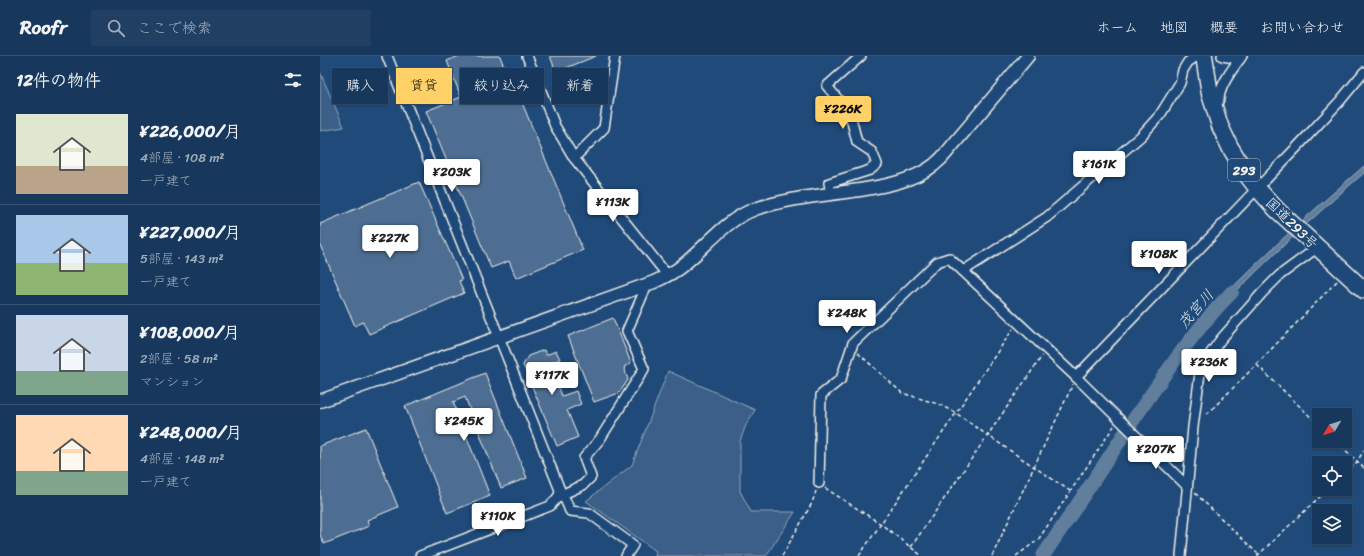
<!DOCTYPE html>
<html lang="ja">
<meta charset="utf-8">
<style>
body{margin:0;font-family:Sriracha,"Klee One",sans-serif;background:#203f62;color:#f1f3f6;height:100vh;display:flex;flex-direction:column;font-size:15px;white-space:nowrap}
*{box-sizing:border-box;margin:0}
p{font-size:13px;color:#9eacbb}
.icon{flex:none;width:22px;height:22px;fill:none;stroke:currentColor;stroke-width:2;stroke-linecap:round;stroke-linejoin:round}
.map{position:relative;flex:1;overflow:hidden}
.drawer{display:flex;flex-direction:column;background:#17385c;width:320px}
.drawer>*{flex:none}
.top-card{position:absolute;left:12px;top:12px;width:380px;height:36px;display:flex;gap:8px}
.needle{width:26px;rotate:231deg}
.buttons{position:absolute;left:992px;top:352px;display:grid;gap:8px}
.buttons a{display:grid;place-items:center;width:40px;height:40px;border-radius:0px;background:#17385c;box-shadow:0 1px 3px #0004,0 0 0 1px #365272;font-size:20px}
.price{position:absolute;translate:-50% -34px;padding:0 9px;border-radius:4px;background:#fff;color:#222;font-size:13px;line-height:26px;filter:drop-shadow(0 1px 2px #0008)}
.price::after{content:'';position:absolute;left:50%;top:24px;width:12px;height:9px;margin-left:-6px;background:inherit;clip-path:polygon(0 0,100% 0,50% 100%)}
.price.on{background:#ffd166;color:#111}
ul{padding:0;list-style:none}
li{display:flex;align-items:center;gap:12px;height:100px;padding:0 16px}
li+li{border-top:1px solid #365272}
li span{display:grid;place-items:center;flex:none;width:112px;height:80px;border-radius:0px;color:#555}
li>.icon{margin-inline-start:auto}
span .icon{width:48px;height:48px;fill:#fffc;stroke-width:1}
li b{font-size:17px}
h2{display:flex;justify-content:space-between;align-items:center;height:48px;padding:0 16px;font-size:17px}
.pill{padding:0 14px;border-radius:0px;background:#17385c;box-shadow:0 1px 3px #0004,0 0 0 1px #365272;font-size:14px;line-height:36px}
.pill.on{background:#ffd166;color:#111}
header{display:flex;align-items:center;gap:24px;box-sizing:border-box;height:56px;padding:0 20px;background:#17385c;border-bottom:1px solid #365272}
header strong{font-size:19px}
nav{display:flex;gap:22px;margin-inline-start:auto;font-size:14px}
.search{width:280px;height:36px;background:#203f62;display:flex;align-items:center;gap:10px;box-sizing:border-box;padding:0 14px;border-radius:0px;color:#9eacbb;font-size:15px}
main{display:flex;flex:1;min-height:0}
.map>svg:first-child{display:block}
</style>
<header>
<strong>Roofr</strong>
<div class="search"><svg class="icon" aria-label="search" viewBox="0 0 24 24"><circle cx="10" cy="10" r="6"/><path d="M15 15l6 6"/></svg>ここで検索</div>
<nav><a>ホーム</a><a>地図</a><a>概要</a><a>お問い合わせ</a></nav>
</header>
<main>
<section class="drawer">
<h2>12件の物件<svg class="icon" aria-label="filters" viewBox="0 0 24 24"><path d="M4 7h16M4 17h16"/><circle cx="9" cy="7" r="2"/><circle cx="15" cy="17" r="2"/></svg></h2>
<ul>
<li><span style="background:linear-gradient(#dfe7d0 65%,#b9a48a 0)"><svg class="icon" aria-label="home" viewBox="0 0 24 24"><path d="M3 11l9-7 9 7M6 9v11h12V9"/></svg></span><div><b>¥226,000/月</b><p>4部屋 · 108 m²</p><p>一戸建て</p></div></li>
<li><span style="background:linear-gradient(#a9c7e8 60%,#8fb573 0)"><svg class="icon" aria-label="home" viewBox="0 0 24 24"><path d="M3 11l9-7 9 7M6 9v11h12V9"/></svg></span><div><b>¥227,000/月</b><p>5部屋 · 143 m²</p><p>一戸建て</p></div></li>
<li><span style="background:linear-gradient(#c9d6e8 70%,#7fa58c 0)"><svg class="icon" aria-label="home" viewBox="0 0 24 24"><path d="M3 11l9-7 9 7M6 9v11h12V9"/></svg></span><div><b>¥108,000/月</b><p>2部屋 · 58 m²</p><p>マンション</p></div></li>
<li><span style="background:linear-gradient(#ffd9b3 70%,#7fa58c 0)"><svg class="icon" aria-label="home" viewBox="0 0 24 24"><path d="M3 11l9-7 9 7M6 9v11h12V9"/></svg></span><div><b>¥248,000/月</b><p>4部屋 · 148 m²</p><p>一戸建て</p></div></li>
</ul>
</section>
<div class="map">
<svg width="1044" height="500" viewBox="0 0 1044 500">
<rect width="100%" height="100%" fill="#1f4a7a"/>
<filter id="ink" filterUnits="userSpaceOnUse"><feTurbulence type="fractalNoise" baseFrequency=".025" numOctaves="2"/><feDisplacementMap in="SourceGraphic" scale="8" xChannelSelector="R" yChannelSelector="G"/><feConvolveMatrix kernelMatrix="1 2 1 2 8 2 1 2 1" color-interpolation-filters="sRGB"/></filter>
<g filter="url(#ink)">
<g fill="#3a5f88" stroke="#97a8b8">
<polygon points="0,16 24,71 0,75"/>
<polygon points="348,315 435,354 426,369 420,385 420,435 431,456 475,456 446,500 335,500 336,495 266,445 312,409"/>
</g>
<path fill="#627e9d" stroke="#9cacbb" d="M1044,110v7c-50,43 -97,87 -143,134l-4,-4c47,-48 96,-93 147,-137z"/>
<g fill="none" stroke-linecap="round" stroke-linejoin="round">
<path stroke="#627e9d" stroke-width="14" d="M723,500c30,-45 60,-89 89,-134 31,-45 61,-91 100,-130"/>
</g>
<g fill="#4d6e92" stroke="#f4f1e8">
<polygon points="139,0 180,0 188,21 191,20 263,194 196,222 189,205 171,212 106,55 141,41 127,5"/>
<polygon points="230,0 276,0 236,16"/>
<polygon points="99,126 142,224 139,225 144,237 49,278 43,266 35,270 0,189 0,168"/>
<polygon points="293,262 311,307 304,311 308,324 299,337 274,346 248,280"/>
<polygon points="224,294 226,299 236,295 240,303 229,307 242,340 256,335 261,348 247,354 258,381 237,390 203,309 208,300"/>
<polygon points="165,317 207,422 181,432 145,341 133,346 170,440 127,457 85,350"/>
<polygon points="46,372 78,451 47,464 49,470 4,488 0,479 0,390"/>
</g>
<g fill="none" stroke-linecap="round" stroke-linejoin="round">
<g stroke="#f4f1e8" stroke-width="12">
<g id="street">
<polyline points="67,0 240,434 239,440"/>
<polyline points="207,0 235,70 254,102 348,220"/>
<polyline points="902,0 920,3"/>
<path d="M893,51c6,-4 6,-8 7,-14 4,-14 14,-26 22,-37"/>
<polyline points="254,102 284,72 295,0"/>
<polyline points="511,139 509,127 550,114 557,108 552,96 537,86 530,58 507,30 541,0"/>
<polyline points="643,215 727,161 821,80 840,59 860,27 863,14 868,6 877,0"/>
<polyline points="756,321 978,90 1020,45 1044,16"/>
<polyline points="499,427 501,339 521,323 533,287 617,206 629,202 756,321 867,430"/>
<polyline points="239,440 245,443 250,455 269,457 313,489 306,500"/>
<polyline points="100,500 230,450 239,440 263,429 271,421 270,418 264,402 280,383 324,313 307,275 327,229"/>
<polyline points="861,500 873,371 880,317 883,308 901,283 943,236 960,219 998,191"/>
</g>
</g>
<g stroke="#f4f1e8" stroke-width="15">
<path id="secondary" d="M0,345l334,-119c11,-5 21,-10 29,-17 24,-19 42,-45 72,-56 33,-11 70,-14 105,-19 25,-4 53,-9 74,-25 5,-4 9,-8 13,-13l81,-96"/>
</g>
<g stroke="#f4f1e8" stroke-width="19">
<polyline id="highway" points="884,0 890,38 900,70 910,91 927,119 937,132 957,154 1044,234"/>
</g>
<g stroke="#f4f1e8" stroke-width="1.5" stroke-dasharray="4 3" stroke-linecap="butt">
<polyline points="538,297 582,337 618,348 636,357 667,379 750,435"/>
<polyline points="937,309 999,369"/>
<polyline points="887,358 936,309 1017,225"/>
<polyline points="1016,385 1044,412"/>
<polyline points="1025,417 1037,406 1044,394"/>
<polyline points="505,432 561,468 602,500"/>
<polyline points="875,437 940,500"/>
<polyline points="591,491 722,300"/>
<polyline points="462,500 492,447 496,435"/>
<polyline points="539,500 693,273"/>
<polyline points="672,500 753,328"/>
<polyline points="696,500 718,484 794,370"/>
<polyline points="937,500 1008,433"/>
</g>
<use href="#street" stroke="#1f4a7a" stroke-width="9"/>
<use href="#secondary" stroke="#1f4a7a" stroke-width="12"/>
<use href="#highway" stroke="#1f4a7a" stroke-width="16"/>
</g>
</g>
<g text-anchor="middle" stroke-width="4" stroke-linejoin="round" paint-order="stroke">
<rect fill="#1f4a7a" stroke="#b4bfc7" stroke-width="1" x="908" y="103" width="32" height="22" rx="3"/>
<g font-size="13" font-weight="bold" fill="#f4f1e8">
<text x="924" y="119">293</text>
</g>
<g font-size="14" fill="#f4f1e8" stroke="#1f4a7a">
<text transform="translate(972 167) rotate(44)" y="5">国道293号</text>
</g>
<g font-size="15" font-style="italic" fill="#dee0dd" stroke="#1f4a7a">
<text transform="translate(876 253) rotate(-49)" y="5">茂宮川</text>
</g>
</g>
</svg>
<div class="buttons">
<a><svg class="needle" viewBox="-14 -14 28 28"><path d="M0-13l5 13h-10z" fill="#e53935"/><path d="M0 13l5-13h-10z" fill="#9eacbb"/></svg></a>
<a><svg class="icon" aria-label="locate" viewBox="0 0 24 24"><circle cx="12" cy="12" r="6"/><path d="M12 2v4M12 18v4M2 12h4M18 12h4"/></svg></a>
<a><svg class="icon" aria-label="layers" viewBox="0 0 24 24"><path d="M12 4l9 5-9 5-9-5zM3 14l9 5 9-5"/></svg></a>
</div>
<b class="price on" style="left:523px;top:74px">¥226K</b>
<b class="price" style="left:779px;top:129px">¥161K</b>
<b class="price" style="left:132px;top:137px">¥203K</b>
<b class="price" style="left:293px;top:167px">¥113K</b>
<b class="price" style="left:70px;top:203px">¥227K</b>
<b class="price" style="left:839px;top:219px">¥108K</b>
<b class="price" style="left:527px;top:278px">¥248K</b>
<b class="price" style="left:889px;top:327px">¥236K</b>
<b class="price" style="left:232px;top:340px">¥117K</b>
<b class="price" style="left:144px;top:386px">¥245K</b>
<b class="price" style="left:836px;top:414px">¥207K</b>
<b class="price" style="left:178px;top:481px">¥110K</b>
<div class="top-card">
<a class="pill">購入</a>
<a class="pill on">賃貸</a>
<a class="pill">絞り込み</a>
<a class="pill">新着</a>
</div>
</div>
</main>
